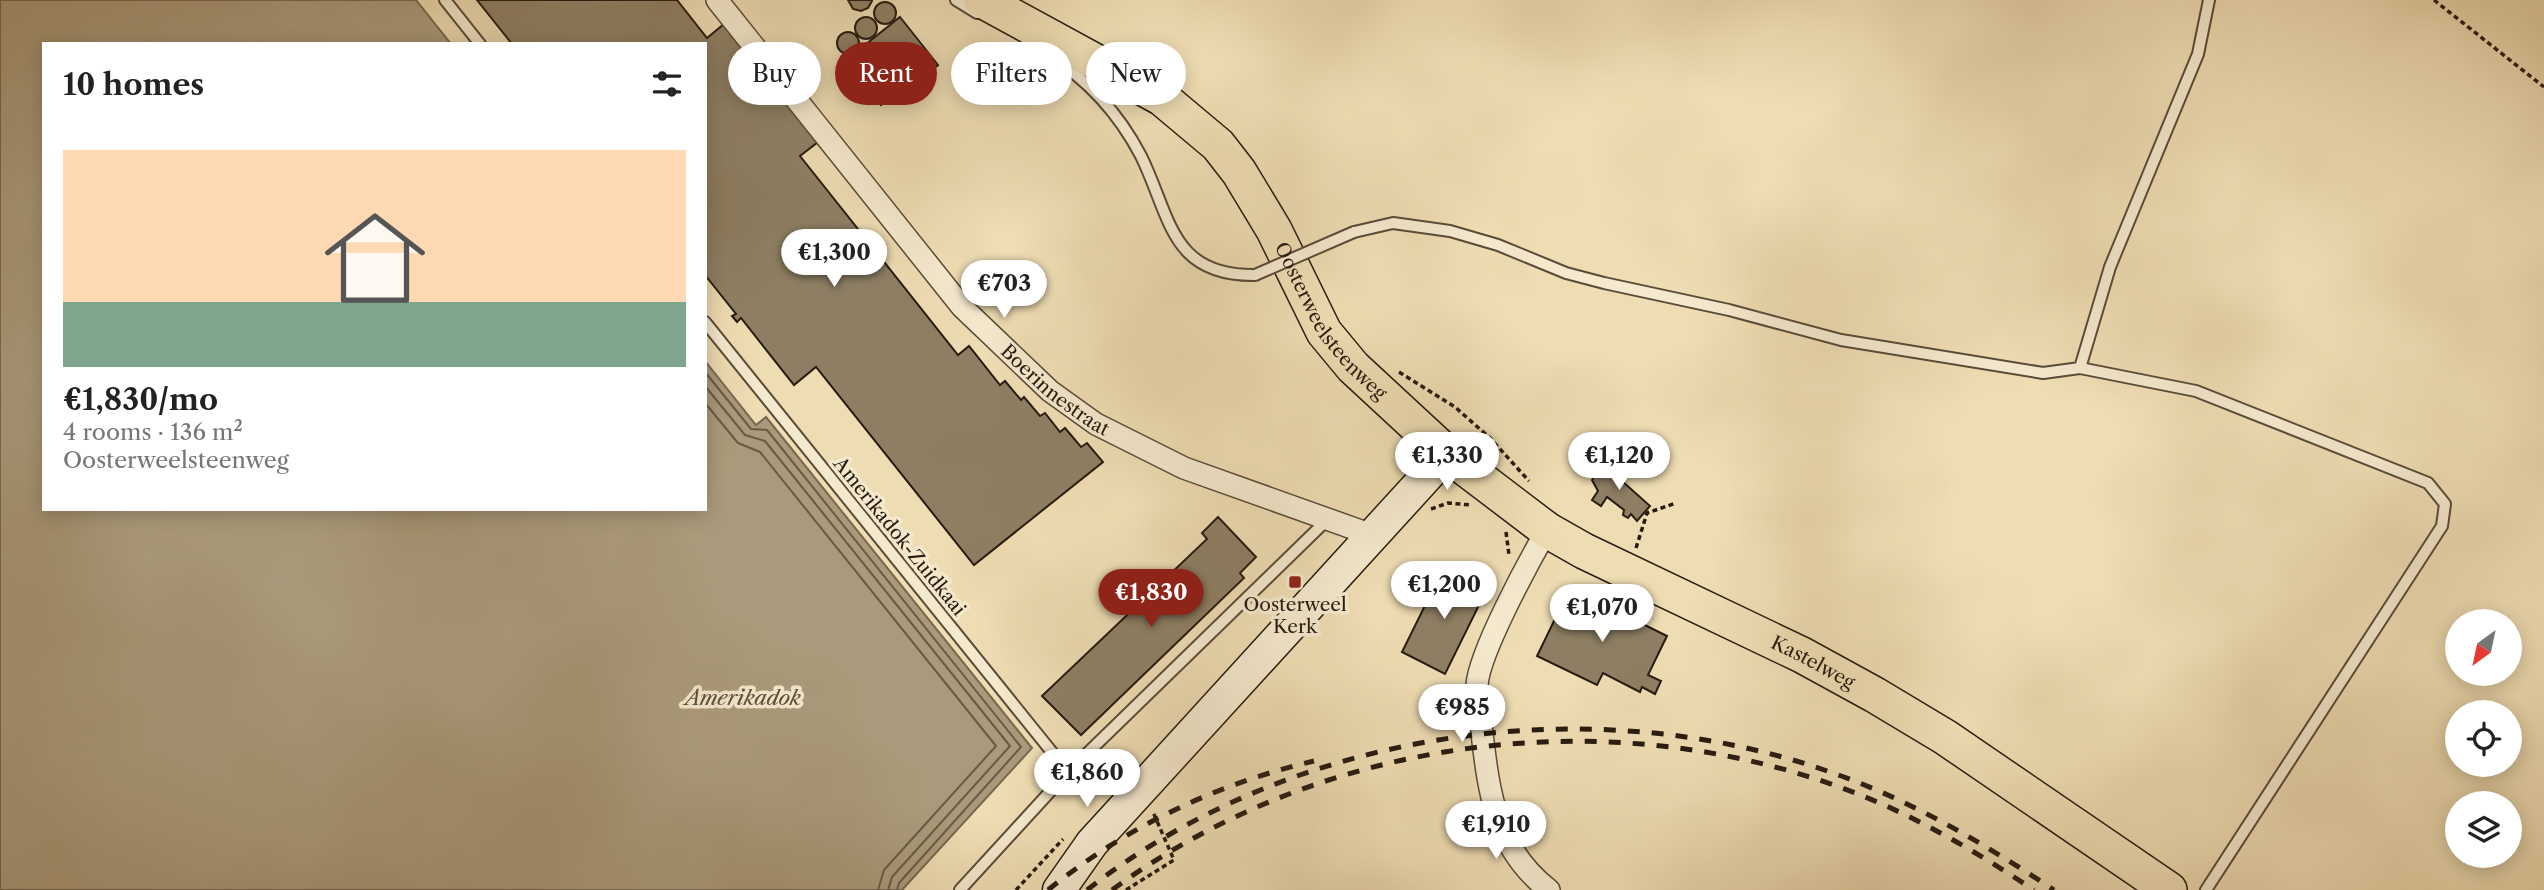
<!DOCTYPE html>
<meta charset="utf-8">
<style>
body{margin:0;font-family:"Libre Caslon Text",serif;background:#f2f2f2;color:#222;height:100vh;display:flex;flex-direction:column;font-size:26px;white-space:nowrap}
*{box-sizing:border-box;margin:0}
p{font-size:23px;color:#767676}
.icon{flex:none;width:38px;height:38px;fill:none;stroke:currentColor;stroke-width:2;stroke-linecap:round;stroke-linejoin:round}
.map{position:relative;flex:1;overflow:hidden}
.panel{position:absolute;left:42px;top:42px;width:665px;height:469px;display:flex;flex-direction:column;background:#fff;border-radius:0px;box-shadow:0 4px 18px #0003}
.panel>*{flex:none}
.guide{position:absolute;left:728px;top:42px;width:665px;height:63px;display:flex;gap:14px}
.needle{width:46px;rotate:213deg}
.buttons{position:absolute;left:2445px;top:609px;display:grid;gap:14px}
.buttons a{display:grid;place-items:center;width:77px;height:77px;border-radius:50%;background:#fff;box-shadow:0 4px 18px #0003;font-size:35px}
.price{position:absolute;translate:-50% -60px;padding:0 16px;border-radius:24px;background:#fff;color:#222;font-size:23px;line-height:46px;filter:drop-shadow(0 2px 4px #0008)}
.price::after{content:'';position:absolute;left:50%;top:42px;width:21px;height:16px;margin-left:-10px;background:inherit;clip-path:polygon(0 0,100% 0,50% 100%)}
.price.current{background:#8f2418;color:#fff}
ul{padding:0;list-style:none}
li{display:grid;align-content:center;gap:14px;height:371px;padding:0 21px}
li span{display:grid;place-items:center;height:217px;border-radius:0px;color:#555}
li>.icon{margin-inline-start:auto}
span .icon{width:126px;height:126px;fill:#fffc;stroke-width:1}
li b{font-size:30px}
h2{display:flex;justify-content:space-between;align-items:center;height:84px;padding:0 21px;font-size:30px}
.tag{padding:0 24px;border-radius:32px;background:#fff;box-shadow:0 4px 18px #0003;font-size:24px;line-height:63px}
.tag.current{background:#8f2418;color:#fff}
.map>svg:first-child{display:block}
</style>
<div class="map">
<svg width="2544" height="890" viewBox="0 0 2544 890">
<rect width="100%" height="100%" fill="#eedcb2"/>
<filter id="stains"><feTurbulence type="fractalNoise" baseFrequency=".00286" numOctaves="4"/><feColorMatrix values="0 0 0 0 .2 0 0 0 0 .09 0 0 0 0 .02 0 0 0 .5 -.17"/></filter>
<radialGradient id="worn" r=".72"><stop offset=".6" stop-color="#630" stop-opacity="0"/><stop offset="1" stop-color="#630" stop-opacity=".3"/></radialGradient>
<polygon fill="#aa9a7b" stroke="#766750" stroke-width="2" points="0,0 416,0 451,44 44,44 44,509 705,509 705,361 756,425 766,417 1032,748 902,890 0,890"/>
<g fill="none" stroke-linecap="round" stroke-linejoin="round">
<g stroke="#685a46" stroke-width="2">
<polyline points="705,372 751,429 767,430 1021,747 899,883 897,890"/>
<polyline points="705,386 745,435 765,441 1010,746 892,877 888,890"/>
<polyline points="705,403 738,443 760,452 996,746 884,870 878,890"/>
</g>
</g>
<g fill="#8e7f64" stroke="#271b10" stroke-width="2">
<polygon points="477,0 677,0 707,38 724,24 818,142 800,156 958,355 969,346 1000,385 1005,381 1021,400 1024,397 1040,416 1045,413 1060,432 1065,428 1081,447 1087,443 1103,462 974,565 816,367 794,385 741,318 737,322 732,316 736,314 705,275 705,44 512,44"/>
<polygon points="848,0 872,0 872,1 868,8 861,11 853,9"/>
<circle cx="885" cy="13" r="11"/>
<polygon points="900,17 938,65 907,90 890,70 880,78 893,95 881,105 845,61"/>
<circle cx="866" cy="28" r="11"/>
<circle cx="848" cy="43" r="11"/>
<polygon points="1621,461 1632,469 1622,481 1650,506 1637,521 1631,514 1628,518 1623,515 1624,510 1607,497 1601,506 1592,500 1598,491 1592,480 1599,470 1613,476"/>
<polygon points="1218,517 1256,557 1240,573 1244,578 1081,735 1042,696 1207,539 1202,533"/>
<polygon points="1444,567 1487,589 1445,674 1402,652"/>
<polygon points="1570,588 1667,636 1648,675 1661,681 1655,694 1642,687 1640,692 1603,673 1597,685 1537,656"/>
</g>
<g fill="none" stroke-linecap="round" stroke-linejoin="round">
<g stroke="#594b38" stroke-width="14">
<g id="service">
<polyline points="445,0 480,44"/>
<polyline points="956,0 977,13"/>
<path d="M1048,55c41,25 71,59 93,101 30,61 29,120 114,119"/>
<polyline points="1354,232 1393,223 1450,231 1498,245 1566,273 1604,283 1729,310 1841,340 2043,373 2080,368 2110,267 2198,54 2209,0"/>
<polyline points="705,322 1068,772"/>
<polyline points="2080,368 2196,391 2428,483 2445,504 2442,526 2206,890"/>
<polyline points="960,890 1068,772 1329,518"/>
</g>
</g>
<g stroke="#594b38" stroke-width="24">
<g id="minor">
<path id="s1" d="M717,0l245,307 88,84 46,33 88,44 188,67"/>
<path d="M1547,530c-18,31 -68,123 -70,155 -1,16 4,33 5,48 7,61 14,116 67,157"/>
</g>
</g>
<g stroke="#271b10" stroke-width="35">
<polyline id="secondary" points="1059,890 1092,843 1447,454"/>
</g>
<g stroke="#271b10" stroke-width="38">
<g id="primary">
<path id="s2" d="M982,0l180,98 56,47 21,27 35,58 50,102 29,35 94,87 100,76 37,21 218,104 73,40 70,42 224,153"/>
</g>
</g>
<g stroke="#271b10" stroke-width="3.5" stroke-dasharray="5 3.5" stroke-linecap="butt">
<polyline points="2434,0 2544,87"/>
<polyline points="1399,372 1455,407 1490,438 1529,481"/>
<polyline points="1431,509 1448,503 1471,505"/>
<polyline points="1506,532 1509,555"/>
<polyline points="1636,548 1647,513 1676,503"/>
<polyline points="1016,890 1063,839"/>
<polyline points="1126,890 1174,860 1153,812"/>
</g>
<use href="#service" stroke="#f4e8cd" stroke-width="10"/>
<use href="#minor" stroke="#f4e8cd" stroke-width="21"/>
<use href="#secondary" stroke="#f4e8cd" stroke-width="32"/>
<use href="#primary" stroke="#eedcb2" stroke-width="35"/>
<g stroke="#271b10" stroke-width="5" stroke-dasharray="12 12" stroke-linecap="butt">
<path d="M1048,890c78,-63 168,-106 266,-129"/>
<path d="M1087,890c203,-159 500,-204 743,-118 81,28 153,71 224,118"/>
<path d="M1112,890c212,-155 501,-192 746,-96 63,25 120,59 176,96"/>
</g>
<g stroke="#594b38" stroke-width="14" stroke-linecap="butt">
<polyline id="service-bridge" points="1255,275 1354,232"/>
</g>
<use href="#service-bridge" stroke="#f4e8cd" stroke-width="10"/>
</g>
<rect fill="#8f2418" stroke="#f4e8cd" stroke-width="2.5" x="1288" y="575" width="14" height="14" rx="3.5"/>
<g text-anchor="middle" stroke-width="7" stroke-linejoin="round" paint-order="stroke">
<g font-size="19" fill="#271b10" stroke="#f4e8cd">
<text dy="7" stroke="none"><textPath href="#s2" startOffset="488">Oosterweelsteenweg</textPath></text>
<text dy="7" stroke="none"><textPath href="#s1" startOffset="518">Boerinnestraat</textPath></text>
<text transform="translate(900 536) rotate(51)" y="7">Amerikadok-Zuidkaai</text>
<text dy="7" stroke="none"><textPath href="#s2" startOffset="1090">Kastelweg</textPath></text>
</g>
<g font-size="19" fill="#271b10" stroke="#f4e8cd">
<text x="1295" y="611">Oosterweel<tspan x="1295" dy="22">Kerk</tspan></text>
</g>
<g font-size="21" font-style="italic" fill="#5b4e3b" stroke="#f4e8cd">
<text x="743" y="705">Amerikadok</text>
</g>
</g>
<rect width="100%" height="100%" filter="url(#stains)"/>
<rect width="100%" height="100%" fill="url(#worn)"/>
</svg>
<div class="buttons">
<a><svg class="needle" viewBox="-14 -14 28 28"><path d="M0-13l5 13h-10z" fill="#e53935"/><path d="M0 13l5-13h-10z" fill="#767676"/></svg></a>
<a><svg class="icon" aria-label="locate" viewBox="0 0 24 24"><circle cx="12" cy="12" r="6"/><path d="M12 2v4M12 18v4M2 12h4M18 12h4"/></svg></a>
<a><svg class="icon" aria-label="layers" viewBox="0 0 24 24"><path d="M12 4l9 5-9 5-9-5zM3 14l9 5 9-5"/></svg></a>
</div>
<b class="price" style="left:834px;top:289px">€1,300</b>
<b class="price" style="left:1004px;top:320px">€703</b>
<b class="price" style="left:1447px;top:492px">€1,330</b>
<b class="price" style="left:1619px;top:492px">€1,120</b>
<b class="price" style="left:1444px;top:621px">€1,200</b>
<b class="price current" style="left:1151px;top:629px">€1,830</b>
<b class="price" style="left:1602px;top:644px">€1,070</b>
<b class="price" style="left:1462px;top:744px">€985</b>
<b class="price" style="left:1087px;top:809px">€1,860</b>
<b class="price" style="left:1496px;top:861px">€1,910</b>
<div class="guide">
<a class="tag">Buy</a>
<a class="tag current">Rent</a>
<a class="tag">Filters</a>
<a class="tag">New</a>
</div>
<section class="panel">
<h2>10 homes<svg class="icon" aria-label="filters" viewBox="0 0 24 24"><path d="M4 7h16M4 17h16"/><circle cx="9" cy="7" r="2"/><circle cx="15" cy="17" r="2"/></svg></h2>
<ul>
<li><span style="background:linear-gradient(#ffd9b3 70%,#7fa58c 0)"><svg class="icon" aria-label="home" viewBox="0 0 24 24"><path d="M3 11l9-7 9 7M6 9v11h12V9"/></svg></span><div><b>€1,830/mo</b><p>4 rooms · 136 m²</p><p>Oosterweelsteenweg</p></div></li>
</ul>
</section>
</div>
